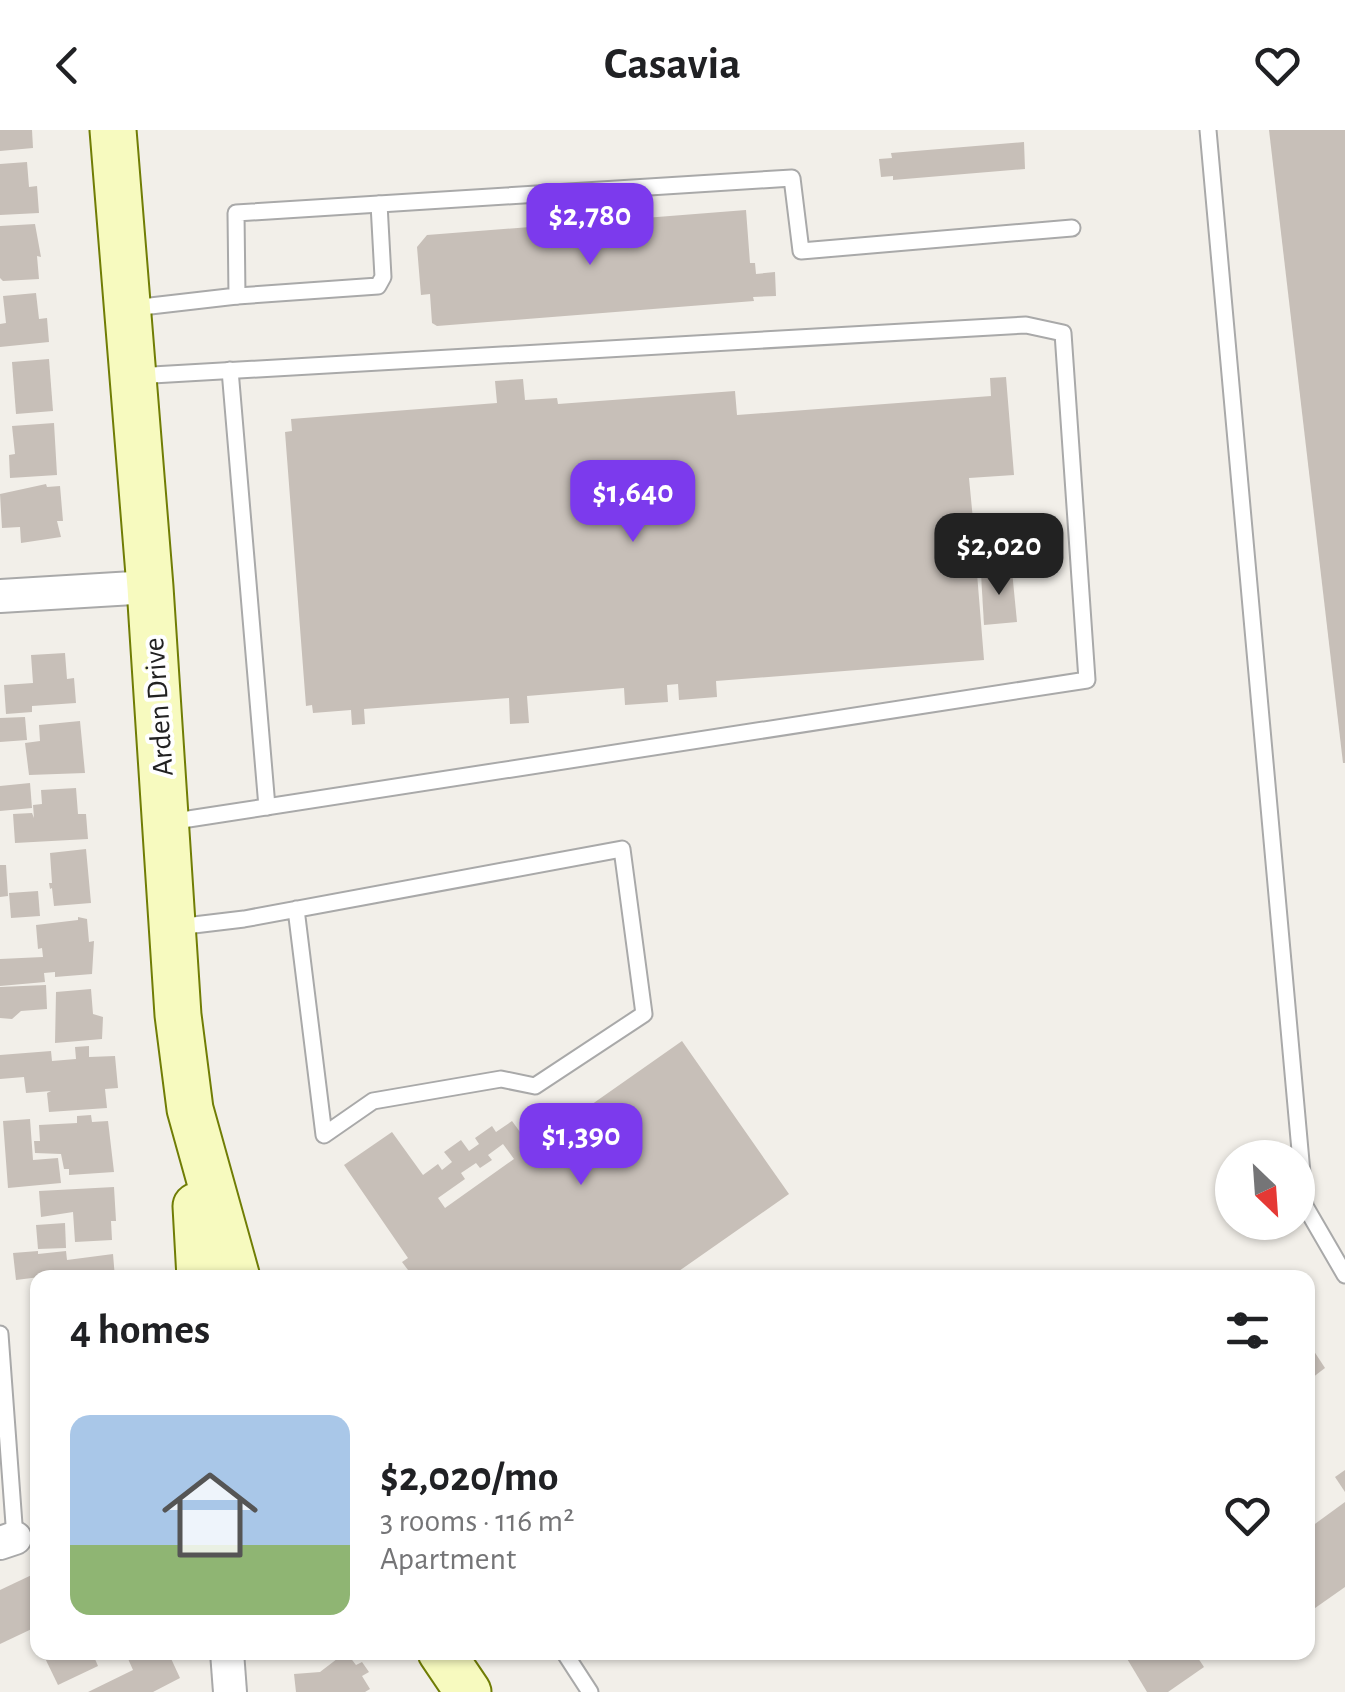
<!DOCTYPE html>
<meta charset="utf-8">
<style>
body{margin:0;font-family:"Alegreya Sans",sans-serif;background:#f6f6f6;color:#202124;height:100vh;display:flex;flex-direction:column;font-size:38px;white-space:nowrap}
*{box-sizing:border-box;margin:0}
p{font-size:32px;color:#757577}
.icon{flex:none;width:55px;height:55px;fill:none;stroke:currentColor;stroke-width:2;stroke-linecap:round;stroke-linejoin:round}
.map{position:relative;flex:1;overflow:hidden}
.sheet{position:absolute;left:30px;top:1140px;width:1285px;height:390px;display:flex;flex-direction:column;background:#fff;border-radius:20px;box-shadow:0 2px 8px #0004}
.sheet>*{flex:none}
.needle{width:65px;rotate:155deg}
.controls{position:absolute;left:1215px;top:1010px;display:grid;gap:20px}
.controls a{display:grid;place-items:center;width:100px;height:100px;border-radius:50%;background:#fff;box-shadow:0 2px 8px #0004;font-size:50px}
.price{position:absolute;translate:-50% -85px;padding:0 22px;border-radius:20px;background:#7c3aed;color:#fff;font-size:32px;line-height:65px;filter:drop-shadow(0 2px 5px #0008)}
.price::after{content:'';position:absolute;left:50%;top:60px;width:30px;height:22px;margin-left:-15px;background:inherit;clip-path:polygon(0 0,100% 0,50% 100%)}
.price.selected{background:#222;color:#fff}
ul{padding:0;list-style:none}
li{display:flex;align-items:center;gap:30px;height:250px;padding:0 40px}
li span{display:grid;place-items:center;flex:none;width:280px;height:200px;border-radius:20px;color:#555}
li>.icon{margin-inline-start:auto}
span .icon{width:120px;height:120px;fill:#fffc;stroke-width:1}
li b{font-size:42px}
h2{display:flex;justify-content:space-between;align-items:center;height:120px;padding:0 40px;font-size:42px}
header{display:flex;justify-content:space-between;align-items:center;height:130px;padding:0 40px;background:#fff;font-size:45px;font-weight:600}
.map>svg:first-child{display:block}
</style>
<header><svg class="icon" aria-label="back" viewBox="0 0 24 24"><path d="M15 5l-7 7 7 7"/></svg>Casavia<svg class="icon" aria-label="heart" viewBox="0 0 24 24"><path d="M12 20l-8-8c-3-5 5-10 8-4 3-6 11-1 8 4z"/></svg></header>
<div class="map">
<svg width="1345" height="1562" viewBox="0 0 1345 1562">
<rect width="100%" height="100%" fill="#f2efe9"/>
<g fill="#c7bfb8" fill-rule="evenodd">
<polygon points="0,0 32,0 33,18 0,21"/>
<polygon points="1269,0 1345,0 1345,633 1343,633"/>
<polygon points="1024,12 1025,39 893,50 893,46 881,47 879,29 892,28 891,23"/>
<polygon points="27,32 29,57 37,56 39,83 0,85 0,34"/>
<polygon points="746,80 750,133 755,133 756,144 775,142 776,166 753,167 754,171 437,196 432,193 430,164 421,165 417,117 427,105"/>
<polygon points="35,94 41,127 37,126 39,149 3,151 0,148 0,96"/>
<polygon points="36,163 39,189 47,188 49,212 0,217 0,194 6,193 3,166"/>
<polygon points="49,229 53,281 16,284 12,232"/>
<polygon points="1006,247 1014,345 969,348 974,400 987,399 990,430 976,431 984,530 716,551 717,567 679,570 678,554 667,555 668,572 625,575 624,558 527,566 529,593 510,594 509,568 364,579 365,594 352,595 351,580 313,583 312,575 306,576 285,302 292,301 291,289 497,273 495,251 523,249 525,270 557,268 558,274 735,261 737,285 991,266 990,248"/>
<polygon points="54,293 57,345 10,348 9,325 15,324 12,296"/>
<polygon points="46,354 47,357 60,356 63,391 57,391 61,407 21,413 20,397 2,398 0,364"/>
<polygon points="1012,441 1017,492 984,495 981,444"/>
<polygon points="65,523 67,549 74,548 76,573 32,576 32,582 6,584 4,555 33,553 31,525"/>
<polygon points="25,587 27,610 0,612 0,588"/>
<polygon points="80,591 85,643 29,645 25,613 40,611 39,595"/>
<polygon points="30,653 32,678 0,681 0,656"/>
<polygon points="76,658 78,684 86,684 88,709 15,713 13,684 32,683 34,688 33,675 42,674 41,660"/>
<polygon points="86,719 91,773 54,776 52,758 50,759 49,753 52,753 50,723"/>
<polygon points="0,735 6,735 8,766 0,767"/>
<polygon points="38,761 40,786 11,788 9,763"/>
<polygon points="78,787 87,789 89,812 94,811 92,844 55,847 55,842 44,843 45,852 0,856 0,829 43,827 42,818 38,819 36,795 78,790"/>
<polygon points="46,855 47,879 21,881 12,889 0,888 0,857"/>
<polygon points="91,859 93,884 103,887 102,909 55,913 56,862"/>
<path d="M682,911l107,153 -120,84h-209l-4,-6 -8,6h-34l-12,-16 6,-4 -64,-93 48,-33 31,43 15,-11 4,6 10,-8 -8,-10 17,-12 8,11 10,-7 -4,-6 17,-12 4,6 16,-11 19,26zM503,1014l11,15 -69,49 -7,-10 27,-19 -4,-6 15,-10 4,5 12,-8 -4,-5z"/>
<polygon points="89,916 89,927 115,926 118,958 105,959 107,978 49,982 47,963 51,961 26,963 24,947 0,949 0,925 51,921 52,931 76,929 75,917"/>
<polygon points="91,985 92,992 108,991 114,1042 69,1045 69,1039 64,1039 61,1024 35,1023 34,1011 40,1011 39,995 77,993 77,986"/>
<polygon points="30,989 33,1030 58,1028 61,1053 8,1058 3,991"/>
<polygon points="114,1057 116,1091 111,1091 112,1110 75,1112 73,1082 41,1087 39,1061"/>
<polygon points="65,1093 66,1118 38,1119 36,1095"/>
<polygon points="38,1121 38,1124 66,1121 67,1130 113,1124 115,1148 79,1148 79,1142 16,1150 13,1123"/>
<polygon points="1308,1212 1325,1238 1308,1251"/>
<polygon points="1345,1340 1345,1362 1335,1347"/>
<polygon points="1345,1372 1345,1457 1308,1483 1308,1399"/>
<polygon points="38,1442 38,1496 0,1514 0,1460"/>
<polygon points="42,1522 92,1522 98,1536 58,1555"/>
<polygon points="125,1522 168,1522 180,1548 153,1562 88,1562 133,1540"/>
<polygon points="346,1522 356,1535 362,1532 369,1542 362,1546 370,1559 365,1562 296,1562 294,1544 320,1542"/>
<polygon points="1133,1522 1194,1522 1204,1537 1168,1562 1147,1562 1126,1527"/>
</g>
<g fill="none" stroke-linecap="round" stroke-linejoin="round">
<g stroke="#a9a9a9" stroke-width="19">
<g id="lane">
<polyline points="1208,0 1305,1076 1345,1145"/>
<polyline points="237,166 378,156 383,147 379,74"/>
<polyline points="133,178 237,166 236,83 792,48 801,121 1072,98"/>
<polyline points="230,240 267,677"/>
<polyline points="135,246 1026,195 1063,203 1087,550 169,692"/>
<polyline points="177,797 244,789 622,719 644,884 535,956 501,949 373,971 324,1005 296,779"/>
<polyline points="0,1204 15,1408"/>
<polyline points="564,1522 590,1562"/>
</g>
</g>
<g stroke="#a9a9a9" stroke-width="36">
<g id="street">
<polyline points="0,466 150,457"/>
<polyline points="0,1413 15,1408"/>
<polyline points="227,1522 230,1562"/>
</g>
</g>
<g stroke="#707d05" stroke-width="49">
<g id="secondary">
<polyline points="113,0 150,457 178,885 190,979 237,1148"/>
<polyline points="196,1076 200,1148"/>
<polyline points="441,1522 468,1562"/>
</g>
</g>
<use href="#lane" stroke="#fff" stroke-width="15"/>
<use href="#street" stroke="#fff" stroke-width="32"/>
<use href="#secondary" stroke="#f7fabf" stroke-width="45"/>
</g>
<g text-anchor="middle" stroke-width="8" stroke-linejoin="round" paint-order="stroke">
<g font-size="30" fill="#222" stroke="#fff">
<text transform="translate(158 577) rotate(-94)" y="10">Arden Drive</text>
</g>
</g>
</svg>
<div class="controls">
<a><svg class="needle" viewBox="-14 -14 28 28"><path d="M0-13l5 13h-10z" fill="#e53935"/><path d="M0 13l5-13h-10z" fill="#757577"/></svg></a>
</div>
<b class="price" style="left:590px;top:138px">$2,780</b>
<b class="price" style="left:633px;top:415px">$1,640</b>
<b class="price selected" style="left:999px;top:468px">$2,020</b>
<b class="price" style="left:581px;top:1058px">$1,390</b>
<section class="sheet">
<h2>4 homes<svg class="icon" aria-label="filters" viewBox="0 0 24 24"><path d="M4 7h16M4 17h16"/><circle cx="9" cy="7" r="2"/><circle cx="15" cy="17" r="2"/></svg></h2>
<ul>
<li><span style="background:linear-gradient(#a9c7e8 65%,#8fb573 0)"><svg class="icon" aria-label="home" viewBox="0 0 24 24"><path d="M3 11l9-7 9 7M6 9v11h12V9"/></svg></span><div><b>$2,020/mo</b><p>3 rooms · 116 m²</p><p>Apartment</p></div><svg class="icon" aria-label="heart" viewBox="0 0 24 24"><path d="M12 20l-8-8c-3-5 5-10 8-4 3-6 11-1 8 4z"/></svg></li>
</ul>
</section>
</div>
